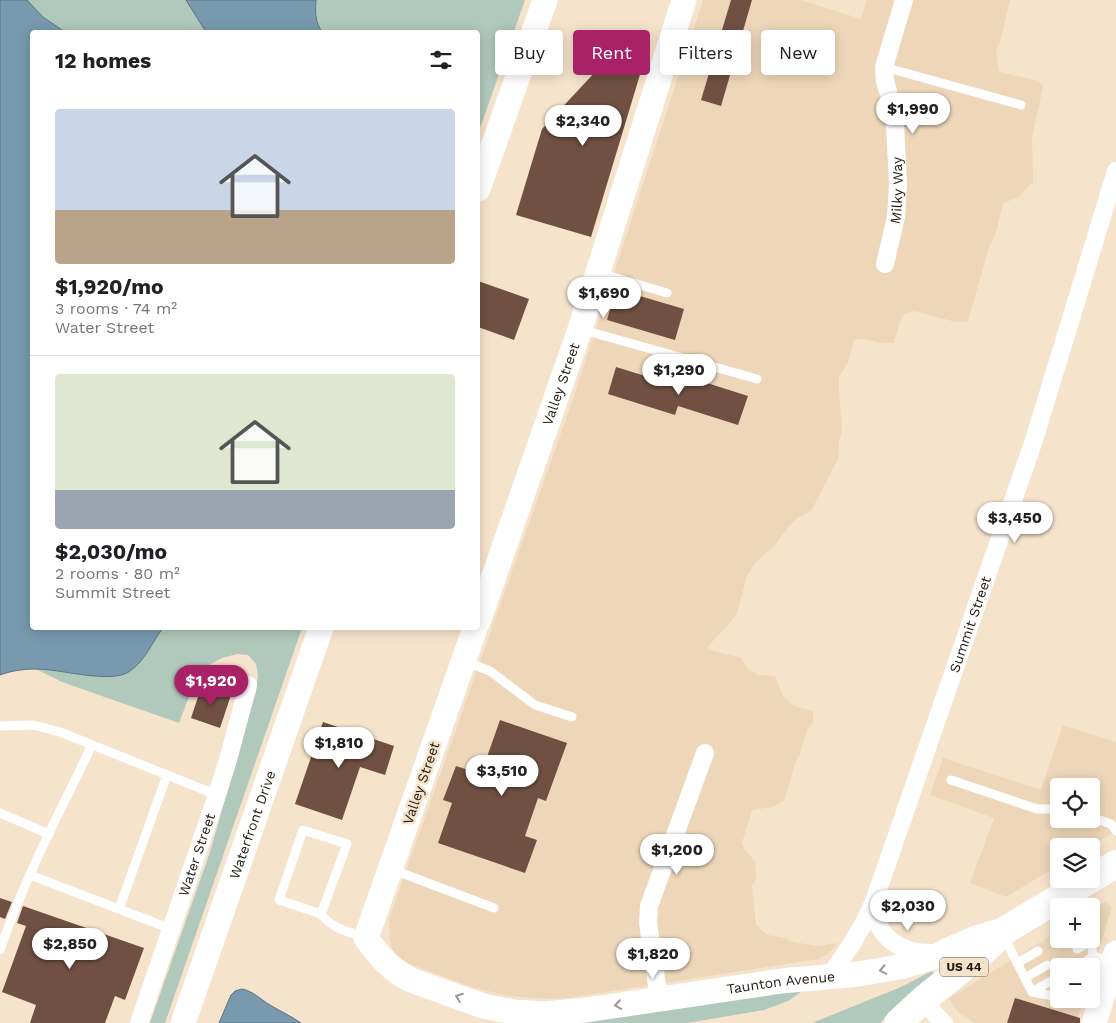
<!DOCTYPE html>
<meta charset="utf-8">
<style>
body{margin:0;font-family:"Work Sans",sans-serif;background:#f6f6f6;color:#202124;height:100vh;display:flex;flex-direction:column;font-size:19px;white-space:nowrap}
*{box-sizing:border-box;margin:0}
p{font-size:16px;color:#757577}
.icon{flex:none;width:28px;height:28px;fill:none;stroke:currentColor;stroke-width:2;stroke-linecap:round;stroke-linejoin:round}
.map{position:relative;flex:1;overflow:hidden}
.drawer{position:absolute;left:30px;top:30px;width:450px;height:600px;display:flex;flex-direction:column;background:#fff;border-radius:5px;box-shadow:0 2px 12px #0003}
.drawer>*{flex:none}
.banner{position:absolute;left:495px;top:30px;width:475px;height:45px;display:flex;gap:10px}
.tools{position:absolute;left:1050px;top:778px;display:grid;gap:10px}
.tools a{display:grid;place-items:center;width:50px;height:50px;border-radius:5px;background:#fff;box-shadow:0 2px 12px #0003;font-size:25px}
.price{position:absolute;translate:-50% -42px;padding:0 11px;border-radius:18px;background:#fff;color:#222;font-size:16px;line-height:32px;filter:drop-shadow(0 1px 2px #0008)}
.price::after{content:'';position:absolute;left:50%;top:30px;width:15px;height:11px;margin-left:-8px;background:inherit;clip-path:polygon(0 0,100% 0,50% 100%)}
.price.selected{background:#a92268;color:#fff}
ul{padding:0;list-style:none}
li{display:grid;align-content:center;gap:10px;height:265px;padding:0 25px}
li+li{border-top:1px solid #e0e0e0}
li span{display:grid;place-items:center;height:155px;border-radius:5px;color:#555}
li>.icon{margin-inline-start:auto}
span .icon{width:90px;height:90px;fill:#fffc;stroke-width:1}
li b{font-size:21px}
h2{display:flex;justify-content:space-between;align-items:center;height:60px;padding:0 25px;font-size:21px}
.tag{padding:0 18px;border-radius:5px;background:#fff;box-shadow:0 2px 12px #0003;font-size:18px;line-height:45px}
.tag.selected{background:#a92268;color:#fff}
.map>svg:first-child{display:block}
</style>
<div class="map">
<svg width="1116" height="1023" viewBox="0 0 1116 1023">
<rect width="100%" height="100%" fill="#f6e3cc"/>
<g fill="#eed7b9" fill-rule="evenodd">
<polygon points="703,0 801,0 861,19 867,0 1010,0 1000,43 996,51 999,72 1039,81 1043,87 1032,138 1033,182 1019,197 1003,203 996,232 993,240 990,244 968,321 961,322 952,321 914,311 904,315 899,324 894,343 883,343 864,339 854,340 849,360 839,378 839,391 842,429 839,442 838,459 811,511 798,518 788,527 776,544 755,563 747,576 737,613 731,622 707,647 710,650 741,658 749,670 758,675 775,676 783,696 794,706 813,711 813,723 807,730 800,754 795,764 784,801 773,807 752,810 742,843 745,850 755,861 756,879 752,885 756,925 768,935 785,938 793,942 819,946 838,943 828,954 818,959 568,998 547,999 508,996 472,987 404,962 397,958 392,949 390,941 389,919 574,396"/>
<path d="M1063,725l53,17v89l-25,15h-32v19l-53,32 -36,-14 24,-65 -64,-23 13,-37 98,32zM1059,786h32v33h-32z"/>
<polygon points="1105,902 1112,907 1091,974 1091,966 1059,966 1059,999 1084,999 1076,1023 975,1023 960,1014 954,1007 949,998 1059,931 1059,939 1091,939 1091,911"/>
</g>
<g fill="#b1c8bc">
<polygon points="27,0 186,0 206,32 65,32 43,17"/>
<path d="M316,0h209l-47,134v-102h-156c-7,-11 -7,-19 -6,-32z"/>
<polygon points="163,628 302,628 165,1023 150,1023 210,852 219,821 240,743 256,692 258,675 256,664 248,655 237,654 222,658 207,666 197,676 179,723 62,682 36,669 50,670 81,675 94,675 139,662"/>
<polygon points="932,971 935,974 891,1012 880,1023 812,1023 901,987"/>
<polygon points="804,990 788,1001 764,1010 687,1023 566,1023"/>
</g>
<g fill="#7899ae" stroke="#5e737f">
<path d="M0,0h27l16,17 22,15h-33v596h131c-11,14 -18,33 -33,43 -15,12 -61,1 -80,-1 -17,-2 -34,-1 -50,5z"/>
<path d="M186,0h130c-1,13 -1,21 6,32h-116z"/>
<path d="M242,989c11,2 18,10 28,16 10,6 21,11 31,18h-82l12,-28 4,-4z"/>
</g>
<g fill="#705042">
<polygon points="731,0 752,0 721,106 701,100"/>
<polygon points="624,41 648,48 591,237 516,215 542,129"/>
<polygon points="478,281 529,299 514,340 478,327"/>
<polygon points="616,289 684,309 675,340 607,320"/>
<polygon points="616,367 681,387 685,376 748,396 738,425 678,406 675,415 608,394"/>
<polygon points="202,685 231,695 220,728 191,718"/>
<polygon points="500,720 567,743 546,801 538,798 525,836 537,840 525,873 438,843 452,803 443,800 456,766 481,774"/>
<polygon points="323,722 394,746 385,775 360,767 342,820 295,804"/>
<polygon points="0,898 12,902 5,919 0,917"/>
<polygon points="23,906 144,948 125,1000 115,996 105,1023 30,1023 36,1005 2,992 26,926 17,923"/>
<polygon points="1015,998 1080,1018 1080,1023 1007,1023"/>
</g>
<g fill="none" stroke-linecap="round" stroke-linejoin="round">
<g stroke="#fff" stroke-width="9">
<polyline points="884,67 1021,105"/>
<polyline points="600,273 667,293"/>
<polyline points="580,329 757,379"/>
<polyline points="464,661 490,671 535,705 572,717"/>
<polyline points="0,726 33,725 60,732 217,795"/>
<polyline points="951,780 1037,809 1059,809"/>
<polyline points="0,813 49,834"/>
<polyline points="1091,817 1111,824 1116,831"/>
<polyline points="391,869 494,908"/>
<polyline points="30,875 171,929"/>
<polyline points="1082,889 1084,906"/>
<polyline points="119,909 167,775"/>
<path d="M321,914l-42,-14 24,-70 44,14 -26,70c10,14 27,18 43,23"/>
<polyline points="1003,935 1032,992 1059,997"/>
<polyline points="1077,949 1091,941"/>
<path d="M0,950c24,-71 60,-138 92,-205"/>
<polyline points="1085,962 1093,956 1113,962"/>
<polyline points="1017,963 1038,951"/>
<polyline points="1090,966 1093,956 1091,939"/>
<polyline points="1025,978 1047,965"/>
<polyline points="1032,992 1054,979"/>
<polyline points="1068,999 1077,1001 1078,999"/>
</g>
<g stroke="#fff" stroke-width="18">
<path id="s1" d="M885,264l11,-47 2,-33 -3,-59 -3,-19 -7,-25 -1,-14 20,-67"/>
<path d="M873,904c3,34 28,50 61,49"/>
<path id="s2" d="M828,977c18,-22 33,-46 45,-73l161,-464 82,-269"/>
<polyline points="659,999 648,923 649,906 705,753"/>
<polyline points="924,999 935,1014 944,1023"/>
<path id="s3" d="M139,1023l78,-228 11,-35 20,-75"/>
</g>
<g stroke="#fff" stroke-width="25">
<polyline points="478,189 545,0"/>
<path id="s4" d="M478,622l102,-293 104,-329"/>
<path id="s5" d="M475,628l-109,310c13,18 25,32 45,42l72,26 31,6 32,2 40,-4 195,-29 78,-7 45,-8 27,-8 16,-6"/>
<path id="s6" d="M183,1023l138,-395"/>
<polyline points="1094,1023 1116,953"/>
</g>
<g stroke="#fff" stroke-width="28">
<polyline points="947,952 975,940 1002,932 1116,864"/>
<polyline points="898,1023 924,999 978,956 996,939"/>
</g>
</g>
<defs><path id="oneway-chevron" d="M-2-3.5L2.5 0L-2 3.5" fill="none" stroke-width="1.6" stroke-linecap="round" stroke-linejoin="round" transform="scale(1.25)"/></defs>
<g stroke="#9b9894">
<use href="#oneway-chevron" transform="translate(883 970) rotate(169)"/>
<use href="#oneway-chevron" transform="translate(459 997) rotate(-160)"/>
<use href="#oneway-chevron" transform="translate(618 1005) rotate(172)"/>
</g>
<g text-anchor="middle" stroke-width="5" stroke-linejoin="round" paint-order="stroke">
<rect fill="#f6e3cc" stroke="#61574a" stroke-width="1" x="940" y="957.5" width="48" height="19" rx="4"/>
<g font-size="12" font-weight="bold" fill="#211b12">
<text x="964" y="971">US 44</text>
</g>
<g font-size="14" fill="#211b12" stroke="#f6e3cc">
<text dy="5" stroke="none"><textPath href="#s1" startOffset="75">Milky Way</textPath></text>
<text dy="5" stroke="none"><textPath href="#s4" startOffset="252">Valley Street</textPath></text>
<text dy="5" stroke="none"><textPath href="#s2" startOffset="382">Summit Street</textPath></text>
<text transform="translate(421 783) rotate(-71)" y="5">Valley Street</text>
<text dy="5" stroke="none"><textPath href="#s6" startOffset="210">Waterfront Drive</textPath></text>
<text dy="5" stroke="none"><textPath href="#s3" startOffset="178">Water Street</textPath></text>
<text dy="5" stroke="none"><textPath href="#s5" startOffset="768">Taunton Avenue</textPath></text>
</g>
</g>
</svg>
<div class="tools">
<a><svg class="icon" aria-label="locate" viewBox="0 0 24 24"><circle cx="12" cy="12" r="6"/><path d="M12 2v4M12 18v4M2 12h4M18 12h4"/></svg></a>
<a><svg class="icon" aria-label="layers" viewBox="0 0 24 24"><path d="M12 4l9 5-9 5-9-5zM3 14l9 5 9-5"/></svg></a>
<a>+</a>
<a>−</a>
</div>
<b class="price" style="left:913px;top:135px">$1,990</b>
<b class="price" style="left:583px;top:147px">$2,340</b>
<b class="price" style="left:604px;top:319px">$1,690</b>
<b class="price" style="left:679px;top:396px">$1,290</b>
<b class="price" style="left:1015px;top:544px">$3,450</b>
<b class="price selected" style="left:211px;top:707px">$1,920</b>
<b class="price" style="left:339px;top:769px">$1,810</b>
<b class="price" style="left:502px;top:797px">$3,510</b>
<b class="price" style="left:677px;top:876px">$1,200</b>
<b class="price" style="left:908px;top:932px">$2,030</b>
<b class="price" style="left:70px;top:970px">$2,850</b>
<b class="price" style="left:653px;top:980px">$1,820</b>
<div class="banner">
<a class="tag">Buy</a>
<a class="tag selected">Rent</a>
<a class="tag">Filters</a>
<a class="tag">New</a>
</div>
<section class="drawer">
<h2>12 homes<svg class="icon" aria-label="filters" viewBox="0 0 24 24"><path d="M4 7h16M4 17h16"/><circle cx="9" cy="7" r="2"/><circle cx="15" cy="17" r="2"/></svg></h2>
<ul>
<li><span style="background:linear-gradient(#c9d6e8 65%,#b9a48a 0)"><svg class="icon" aria-label="home" viewBox="0 0 24 24"><path d="M3 11l9-7 9 7M6 9v11h12V9"/></svg></span><div><b>$1,920/mo</b><p>3 rooms · 74 m²</p><p>Water Street</p></div></li>
<li><span style="background:linear-gradient(#dfe7d0 75%,#9aa5b1 0)"><svg class="icon" aria-label="home" viewBox="0 0 24 24"><path d="M3 11l9-7 9 7M6 9v11h12V9"/></svg></span><div><b>$2,030/mo</b><p>2 rooms · 80 m²</p><p>Summit Street</p></div></li>
</ul>
</section>
</div>
